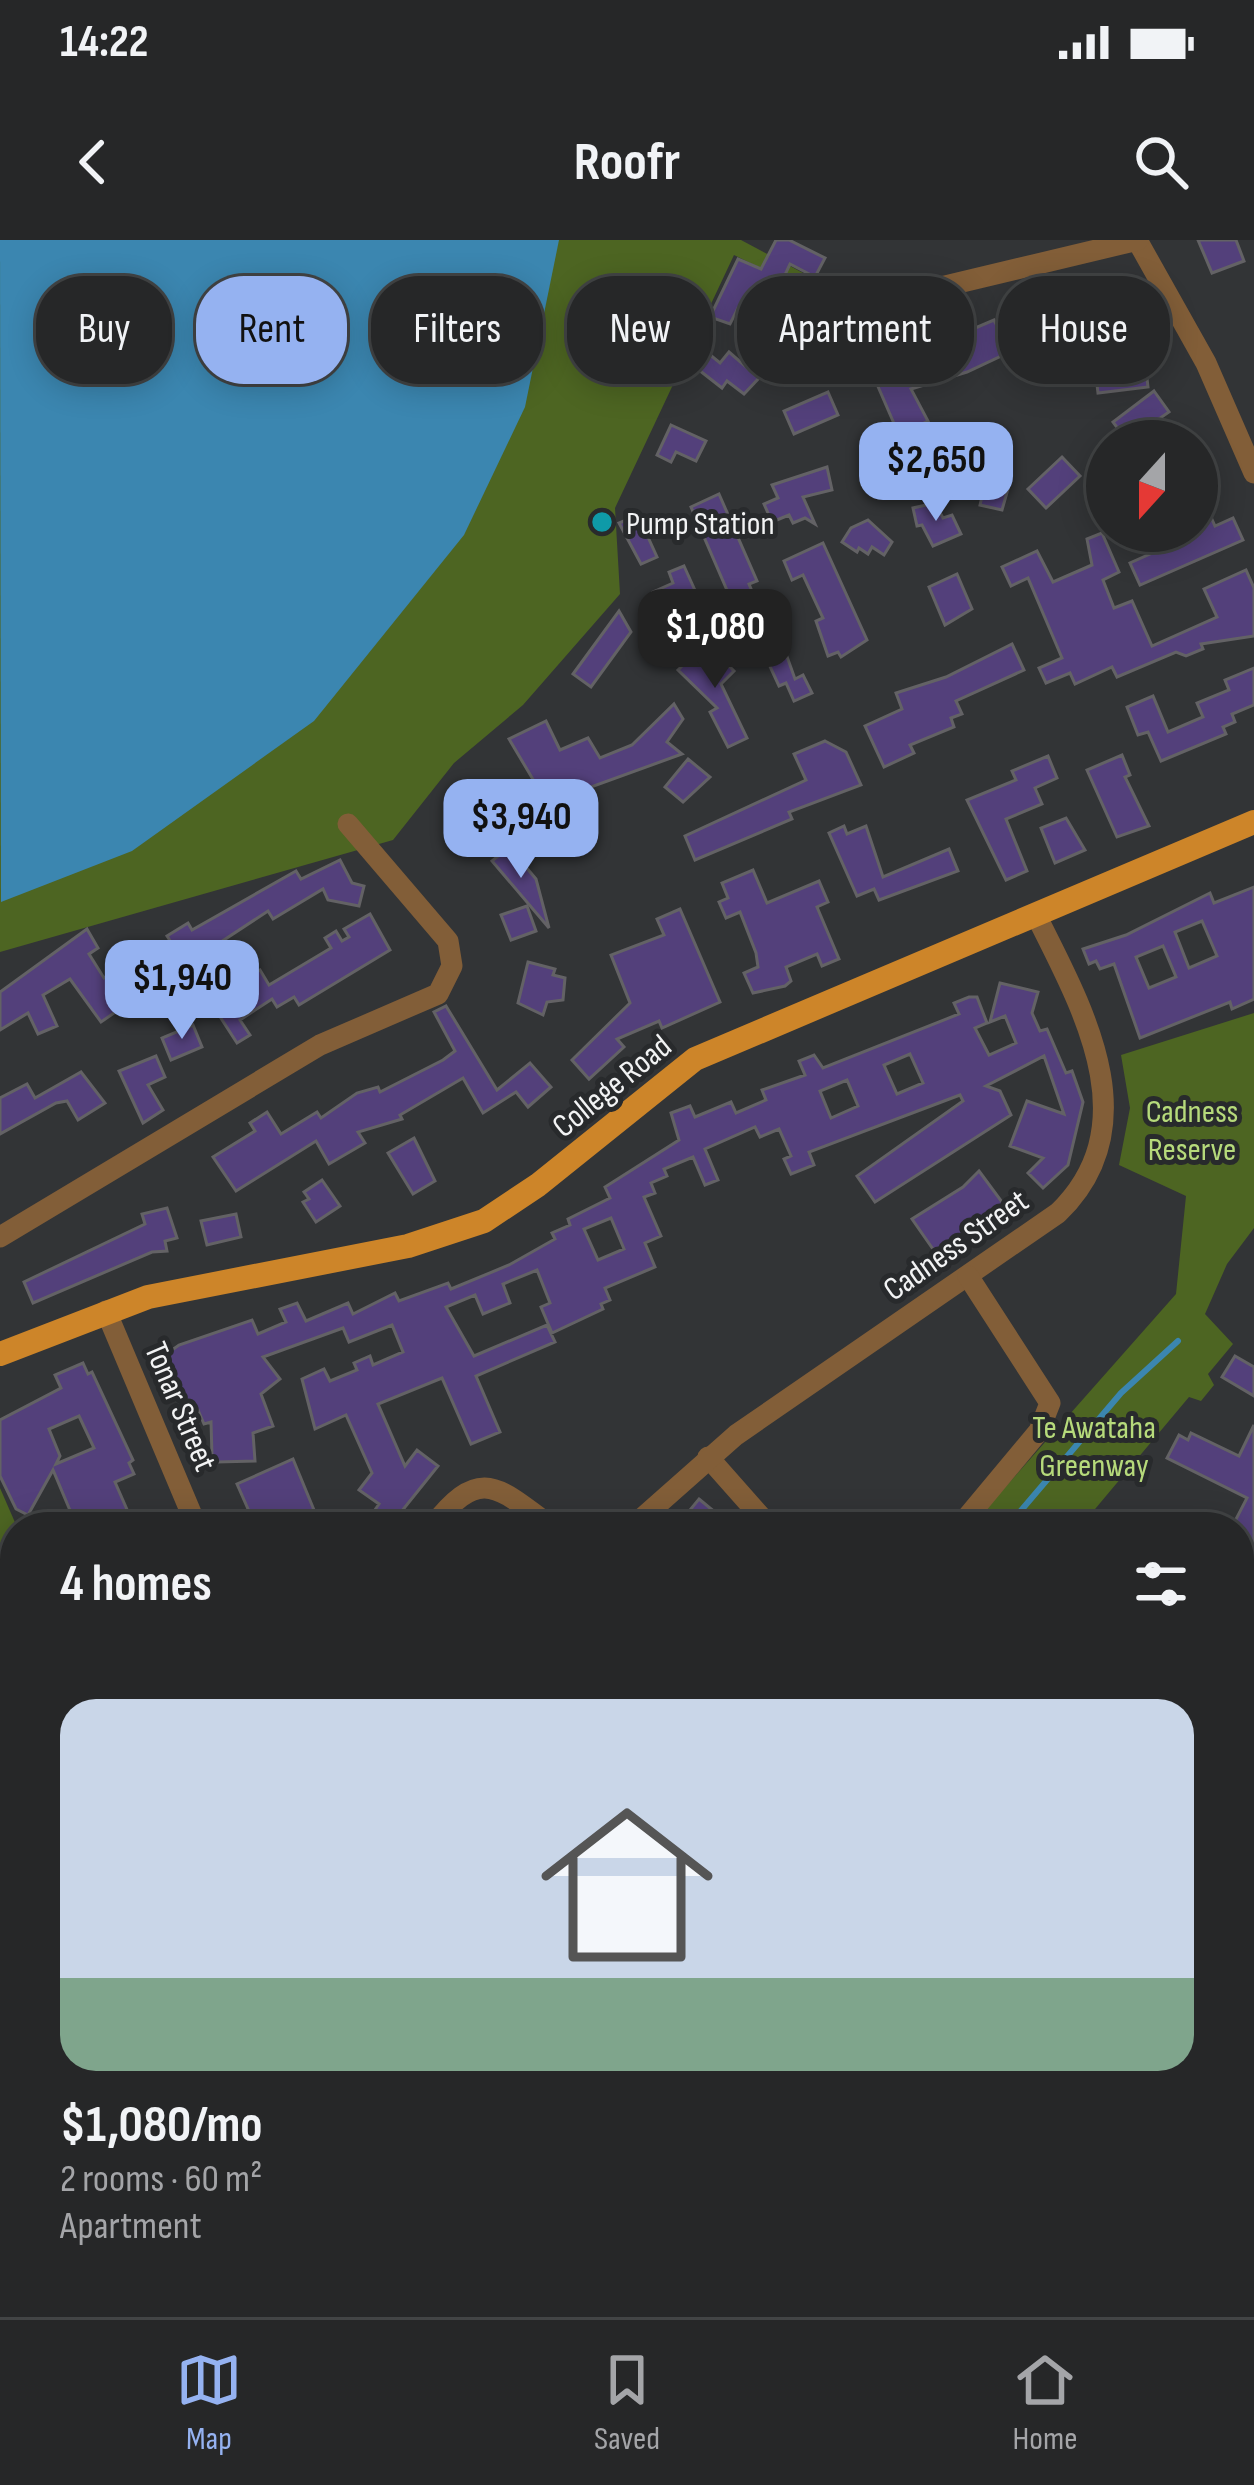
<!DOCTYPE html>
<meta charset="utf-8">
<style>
body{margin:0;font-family:"Sofia Sans Condensed",sans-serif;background:#2e2f30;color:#f1f3f6;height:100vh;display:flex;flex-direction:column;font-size:45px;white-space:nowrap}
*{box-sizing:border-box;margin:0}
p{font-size:39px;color:#a4a5a8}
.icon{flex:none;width:66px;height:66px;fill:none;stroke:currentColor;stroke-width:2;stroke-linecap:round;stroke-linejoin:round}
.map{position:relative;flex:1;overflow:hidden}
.details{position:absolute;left:0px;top:1272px;width:1254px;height:807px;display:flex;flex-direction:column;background:#262728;border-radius:48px 48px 0 0;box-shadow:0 6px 30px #0003,0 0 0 3px #424445}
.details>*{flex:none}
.guide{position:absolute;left:36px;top:36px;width:1182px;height:108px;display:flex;gap:24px}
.needle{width:78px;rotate:201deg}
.buttons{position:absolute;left:1086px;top:180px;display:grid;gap:24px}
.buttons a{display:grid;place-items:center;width:132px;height:132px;border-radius:50%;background:#262728;box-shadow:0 6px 30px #0003,0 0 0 3px #424445;font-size:60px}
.price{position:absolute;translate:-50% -102px;padding:0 27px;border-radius:24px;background:#95b2f1;color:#111;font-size:39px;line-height:78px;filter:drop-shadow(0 3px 6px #0008)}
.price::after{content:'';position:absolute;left:50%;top:72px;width:36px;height:27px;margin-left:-18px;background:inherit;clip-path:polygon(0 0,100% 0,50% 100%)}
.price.current{background:#222;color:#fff}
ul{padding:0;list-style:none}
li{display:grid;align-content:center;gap:24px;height:636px;padding:0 60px}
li+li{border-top:3px solid #424445}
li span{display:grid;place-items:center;height:372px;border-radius:36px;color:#555}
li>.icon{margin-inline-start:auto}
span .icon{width:216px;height:216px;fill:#fffc;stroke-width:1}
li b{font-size:51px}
h2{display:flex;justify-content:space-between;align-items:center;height:144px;padding:0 60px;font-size:51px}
.tag{padding:0 42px;border-radius:48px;background:#262728;box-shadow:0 6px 30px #0003,0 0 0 3px #424445;font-size:42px;line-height:108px}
.tag.current{background:#95b2f1;color:#111}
.status{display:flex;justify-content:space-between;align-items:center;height:84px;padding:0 60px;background:#262728;direction:ltr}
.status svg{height:33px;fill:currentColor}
header{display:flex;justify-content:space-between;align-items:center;height:156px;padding:0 60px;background:#262728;font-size:54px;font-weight:700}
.menu{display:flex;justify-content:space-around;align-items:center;height:168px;border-top:3px solid #424445;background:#262728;font-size:33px;color:#a4a5a8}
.menu a{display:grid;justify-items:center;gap:6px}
.menu .current{color:#95b2f1}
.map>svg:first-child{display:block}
</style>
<div class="status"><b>14:22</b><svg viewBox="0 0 49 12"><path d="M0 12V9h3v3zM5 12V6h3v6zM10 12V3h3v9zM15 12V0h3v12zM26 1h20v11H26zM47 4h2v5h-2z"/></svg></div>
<header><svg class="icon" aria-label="back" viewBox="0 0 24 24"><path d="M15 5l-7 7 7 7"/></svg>Roofr<svg class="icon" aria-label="search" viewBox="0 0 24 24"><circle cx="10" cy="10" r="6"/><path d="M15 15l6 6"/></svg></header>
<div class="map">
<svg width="1254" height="2077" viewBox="0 0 1254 2077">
<rect width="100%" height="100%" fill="#323436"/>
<polygon fill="#48353e" points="1239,1773 1254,1781 1254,1909 1239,1901"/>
<g fill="#4d6522">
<polygon points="0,0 741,0 835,50 821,58 734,15 615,268 620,354 523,465 454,523 393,600 0,712"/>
<polygon points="1254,773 1254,988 1227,1024 1205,1074 1233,1104 1208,1134 1214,1145 1201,1161 1189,1157 1080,1287 970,1287 1176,1054 1186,956 1119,925 1130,868 1121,815"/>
<polygon points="0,1248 17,1287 15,2064 350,2064 355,2077 0,2077"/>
</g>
<polygon fill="#3b86b0" points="0,0 559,0 525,167 464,295 314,481 132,611 1,662"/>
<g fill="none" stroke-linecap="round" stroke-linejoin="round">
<polyline stroke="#3b86b0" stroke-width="6" points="1007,1287 1121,1153 1178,1101"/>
</g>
<g fill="#53407b" stroke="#636265" stroke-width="3" fill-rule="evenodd">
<polygon points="776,0 789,0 825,18 815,37 790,24 775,56 795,65 784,89 738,68 730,84 710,77 738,19 761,29"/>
<polygon points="1198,0 1236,0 1244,21 1212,33"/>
<polygon points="1112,49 1122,68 1112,73 1116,80 1088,95 1030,109 1029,103 967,132 911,149 928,181 899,195 870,128 915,109 913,105 931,99 933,106 994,80 997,86 1062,66 1064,75"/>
<polygon points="1125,107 1126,115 1144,113 1148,147 1098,153 1093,111"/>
<polygon points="703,109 720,123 729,112 759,138 744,154 727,141 722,148 690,123"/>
<polygon points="1154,151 1169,172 1127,201 1113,182"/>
<polygon points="828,152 838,175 794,194 784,171"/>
<polygon points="671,185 706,201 696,221 676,212 671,222 657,215"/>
<polygon points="970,195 979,227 962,232 954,200"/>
<polygon points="921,210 931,235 908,245 896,217"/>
<polygon points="1062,217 1080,236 1046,268 1028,249"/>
<polygon points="1001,220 1008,249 1002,270 980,265 984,248 979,225"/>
<polygon points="827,227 832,250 803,257 815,284 805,278 793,283 789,275 772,282 764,264 778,258 772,245"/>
<polygon points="1197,246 1215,286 1233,278 1243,300 1140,345 1130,323 1197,293"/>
<polygon points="719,254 757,341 749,344 754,356 733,364 691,267"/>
<polygon points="935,263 943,278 952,275 961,294 933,306 922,285 917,286 913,268"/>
<polygon points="638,275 657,317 641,324 619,283"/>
<polygon points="868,280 892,302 884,315 872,307 868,314 859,308 857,312 842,302 851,288"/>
<polygon points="1102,293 1119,332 1103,340 1114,368 1132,361 1152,406 1217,377 1204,349 1246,330 1254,348 1254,396 1201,404 1203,409 1186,416 1176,412 1117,437 1112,427 1075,444 1070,433 1046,443 1039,428 1062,418 1028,338 1011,346 1002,327 1037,311 1053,342 1092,325 1087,299"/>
<polygon points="823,303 867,400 841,417 838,412 828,416 816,381 823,378 803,335 792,340 784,321"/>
<polygon points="684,326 698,357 662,373 653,352 673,343 669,332"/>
<polygon points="957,334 972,369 945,385 929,347"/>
<polygon points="619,371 631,392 591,447 573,434"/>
<polygon points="706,403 734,431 721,444 747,498 728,507 710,472 717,468 678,430"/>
<polygon points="1012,404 1024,430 956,461 962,474 951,478 954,487 910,505 914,513 884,527 865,486 902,469 896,453 946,437"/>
<polygon points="785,411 795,439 803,435 812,453 794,461 786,443 779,446 767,420"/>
<polygon points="1254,428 1254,465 1232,474 1235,482 1223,487 1226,494 1161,521 1148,492 1138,495 1127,467 1153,456 1168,492 1203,477 1197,463 1229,450 1225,440"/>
<polygon points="674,464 683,479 667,502 682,514 547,563 509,499 546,481 560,510 588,498 600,518 632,505"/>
<polygon points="825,501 846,512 861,545 789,572 792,579 695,620 685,596 806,540 794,514"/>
<polygon points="1122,515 1130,535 1125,537 1149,586 1117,597 1087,530"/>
<polygon points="1048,516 1057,538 1035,548 1042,564 1006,579 1027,631 1006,640 967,560 1016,540 1012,531"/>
<polygon points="688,519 710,537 683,562 665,547"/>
<polygon points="1066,578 1085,610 1055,623 1041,588"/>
<polygon points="844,586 847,594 866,586 883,637 949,609 958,631 879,660 874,649 857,656 829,593"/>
<polygon points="509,607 536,639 549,688 492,621"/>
<polygon points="340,620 352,643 364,646 359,666 328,660 323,649 273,679 268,671 186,725 167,696 188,683 192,690 296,631 301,639"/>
<polygon points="753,630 767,663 819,641 828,662 817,667 839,719 822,726 817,714 786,727 791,741 785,746 753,753 744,733 758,727 756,713 740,672 726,678 719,662 728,658 722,643"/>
<path d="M1254,647v112l-22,10 -2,-7 -90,36 -26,-74 -14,5 -4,-8 -7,3 -6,-15 43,-14 84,-42 4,10zM1202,681l15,35 -28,12 -14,-36zM1163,706l13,31 -27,11 -13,-31z"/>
<polygon points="527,666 536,691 511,700 501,675"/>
<polygon points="680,669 720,762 662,788 659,781 617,799 624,807 589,839 572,820 630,763 611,715 664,695 657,679"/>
<polygon points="370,674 390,710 299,765 294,757 277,767 272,759 240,780 250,795 237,803 215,769 220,765 213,755 260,730 269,745 331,708 325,698 336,691 342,701 349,697 344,689"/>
<polygon points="87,689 98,708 89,714 104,738 140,714 144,720 161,709 171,733 124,758 127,764 101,782 70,739 43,755 57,786 38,794 28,773 0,790 0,752"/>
<polygon points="528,722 555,729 553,735 565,738 563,760 547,762 543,775 518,763"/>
<path d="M1000,743l38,9 -6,21 8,18 7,-2 19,44 6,-2 11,31 -15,63 -25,23 -15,-15 15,-15 -33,-12 17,-45 37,13 -20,-58 -58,30 14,5 11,24 -136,87 -18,-26 106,-75 -3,-6 -151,57 5,13 -23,9 -7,-15 7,-3 -12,-27 -19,8 -5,-10 -50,22 13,31 -13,5 -12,-28 -29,12 3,7 -16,7 4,10 -11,4 17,39 -16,7 10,24 -50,21 5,12 -9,4 2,5 -51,24 -11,-26 9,-4 -13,-33 -34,14 7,19 -27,11 -8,-19 -29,12 28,49 73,-31 8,17 -79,34 24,56 -29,12 -29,-66 -64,26 27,62 12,-16 21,16 -49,61 -21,-7 11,-16 -20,-14 13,-17 -26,-58 -31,14 -13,-50 22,-10 6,12 27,-11 -3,-7 16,-7 3,9 30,-13 -11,-27 -43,17 -6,-14 -80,29 17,22 -19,15 12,32 -20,7 2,28 -38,1 -5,-6 -1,-34 -7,2 -6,-14 -7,2 -26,-57 14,-10 73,-25 6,14 28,-12 -6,-13 17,-6 9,18 42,-18 5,11 42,-21 4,8 49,-18 3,6 58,-24 46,-26 -3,-6 18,-8 -2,-6 42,-21 -5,-11 74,-47 -8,-27 19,-7 5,11 36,-15 5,11 30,-13 -4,-10 43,-15 -6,-14 15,-6 9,13 136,-54 -5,-11 15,-6h8l10,26 -12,5 14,27 27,-12 -11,-27 -15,6zM910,814l13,29 -26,11 -13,-29zM847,840l11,26 -27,12 -11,-27zM611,978l13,31 -26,11 -14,-31z"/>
<polygon points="446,766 497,850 530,823 551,847 528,867 516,852 483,873 463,838 400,875 402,879 358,892 365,903 329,924 316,901 236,951 213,917 255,891 250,883 267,872 281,894 317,872 321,878 357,853 378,847 380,852 443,820 455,811 434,772"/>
<polygon points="193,785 202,807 171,820 162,798"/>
<polygon points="156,816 165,837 148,845 163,870 143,883 119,831"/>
<polygon points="81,832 105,863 78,880 67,861 56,863 0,894 0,858 27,844 35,858"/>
<polygon points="414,898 435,941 413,954 388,913"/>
<polygon points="979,931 1005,966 935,1012 912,979 963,947"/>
<polygon points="322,940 340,966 316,982 303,962 309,959 304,952"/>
<polygon points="167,968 177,998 165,1001 167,1011 152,1012 33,1063 24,1042 145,984 142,974"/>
<polygon points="236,974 241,997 207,1005 201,981"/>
<polygon points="1235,1116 1254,1127 1254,1156 1222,1137"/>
<path d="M83,1123l5,11 4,-2 41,88 -4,3 5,11 -19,8 17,39 -14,6h-41l-24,-57 -25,45 -12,-6 -16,-33v-56l61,-32 -6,-13zM79,1176l15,32 -38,16 4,-8 -11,-27z"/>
<polygon points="1254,1185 1254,1315 1239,1308 1239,1287 1232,1287 1247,1258 1167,1218 1179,1195 1188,1200 1191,1193 1239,1216"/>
<polygon points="293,1219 321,1287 256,1287 237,1244"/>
<polygon points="699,1259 733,1287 676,1287"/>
<polygon points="1239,1749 1254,1756 1249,1783 1254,1785 1254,1828 1239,1820"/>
<polygon points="1239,1958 1254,1966 1254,2001 1239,2030"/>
</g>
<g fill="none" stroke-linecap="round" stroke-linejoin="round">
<g stroke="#825e38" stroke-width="21">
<polyline points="1137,0 1206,123 1254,233"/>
<polyline points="844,79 870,64 1138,0"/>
<polyline points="0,997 320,805 438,754 452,726 448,701 348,584"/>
<polyline points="106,1071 197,1287"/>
<polyline points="708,1217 770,1287"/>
<path d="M432,1287c49,-63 65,-40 120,0"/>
<path d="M632,1287l104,-92 322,-222c91,-88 25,-204 -22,-298"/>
<polyline points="959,1287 1039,1191 1050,1163 968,1036"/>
<polyline points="529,2064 534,2077"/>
<polyline points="815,2064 821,2077"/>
<polyline points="1199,2064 1225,2077"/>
<polyline points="1018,2077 1025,2064"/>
</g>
<polyline stroke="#cd8529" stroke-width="24" points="0,1114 148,1057 408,1006 484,981 538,945 695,819 1254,582"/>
</g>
<circle fill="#0f9aa8" stroke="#282a2c" stroke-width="4.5" cx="602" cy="282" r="12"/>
<g text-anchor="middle" stroke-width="10" stroke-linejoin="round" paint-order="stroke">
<g font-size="33" fill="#f2f3f4" stroke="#282a2c" text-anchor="start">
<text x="626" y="294">Pump Station</text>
</g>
<g font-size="33" fill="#f2f3f4" stroke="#282a2c">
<text transform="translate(611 845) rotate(-39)" y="12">College Road</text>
<text transform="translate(955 1004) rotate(-35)" y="12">Cadness Street</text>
<text transform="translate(182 1166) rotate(67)" y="12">Tonar Street</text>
</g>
<g font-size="33" fill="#b6da7b" stroke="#282a2c">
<text x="1192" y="882">Cadness<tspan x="1192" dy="38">Reserve</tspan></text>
<text x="1094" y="1198">Te Awataha<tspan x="1094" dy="38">Greenway</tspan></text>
</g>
</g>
</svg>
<div class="buttons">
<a><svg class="needle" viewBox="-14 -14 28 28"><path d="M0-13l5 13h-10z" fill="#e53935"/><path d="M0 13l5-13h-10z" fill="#a4a5a8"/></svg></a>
</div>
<b class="price" style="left:936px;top:284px">$2,650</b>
<b class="price current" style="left:715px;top:451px">$1,080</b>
<b class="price" style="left:521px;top:641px">$3,940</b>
<b class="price" style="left:182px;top:802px">$1,940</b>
<div class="guide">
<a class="tag">Buy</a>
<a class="tag current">Rent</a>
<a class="tag">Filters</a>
<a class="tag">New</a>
<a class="tag">Apartment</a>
<a class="tag">House</a>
</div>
<section class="details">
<h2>4 homes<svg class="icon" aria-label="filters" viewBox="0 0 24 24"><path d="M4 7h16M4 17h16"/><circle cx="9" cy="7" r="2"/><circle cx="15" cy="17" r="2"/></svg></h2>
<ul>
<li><span style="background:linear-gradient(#c9d6e8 75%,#7fa58c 0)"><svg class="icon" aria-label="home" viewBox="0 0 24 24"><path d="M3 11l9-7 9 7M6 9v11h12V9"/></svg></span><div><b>$1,080/mo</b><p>2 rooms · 60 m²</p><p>Apartment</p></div></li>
</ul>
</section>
</div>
<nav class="menu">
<a class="current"><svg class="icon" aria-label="map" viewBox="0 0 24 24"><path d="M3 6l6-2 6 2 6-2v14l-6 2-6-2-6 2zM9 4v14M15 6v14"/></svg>Map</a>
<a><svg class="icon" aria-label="saved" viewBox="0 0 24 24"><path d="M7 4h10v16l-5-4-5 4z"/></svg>Saved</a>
<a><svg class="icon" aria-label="home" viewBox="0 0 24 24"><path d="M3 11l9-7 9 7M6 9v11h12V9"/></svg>Home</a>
</nav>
